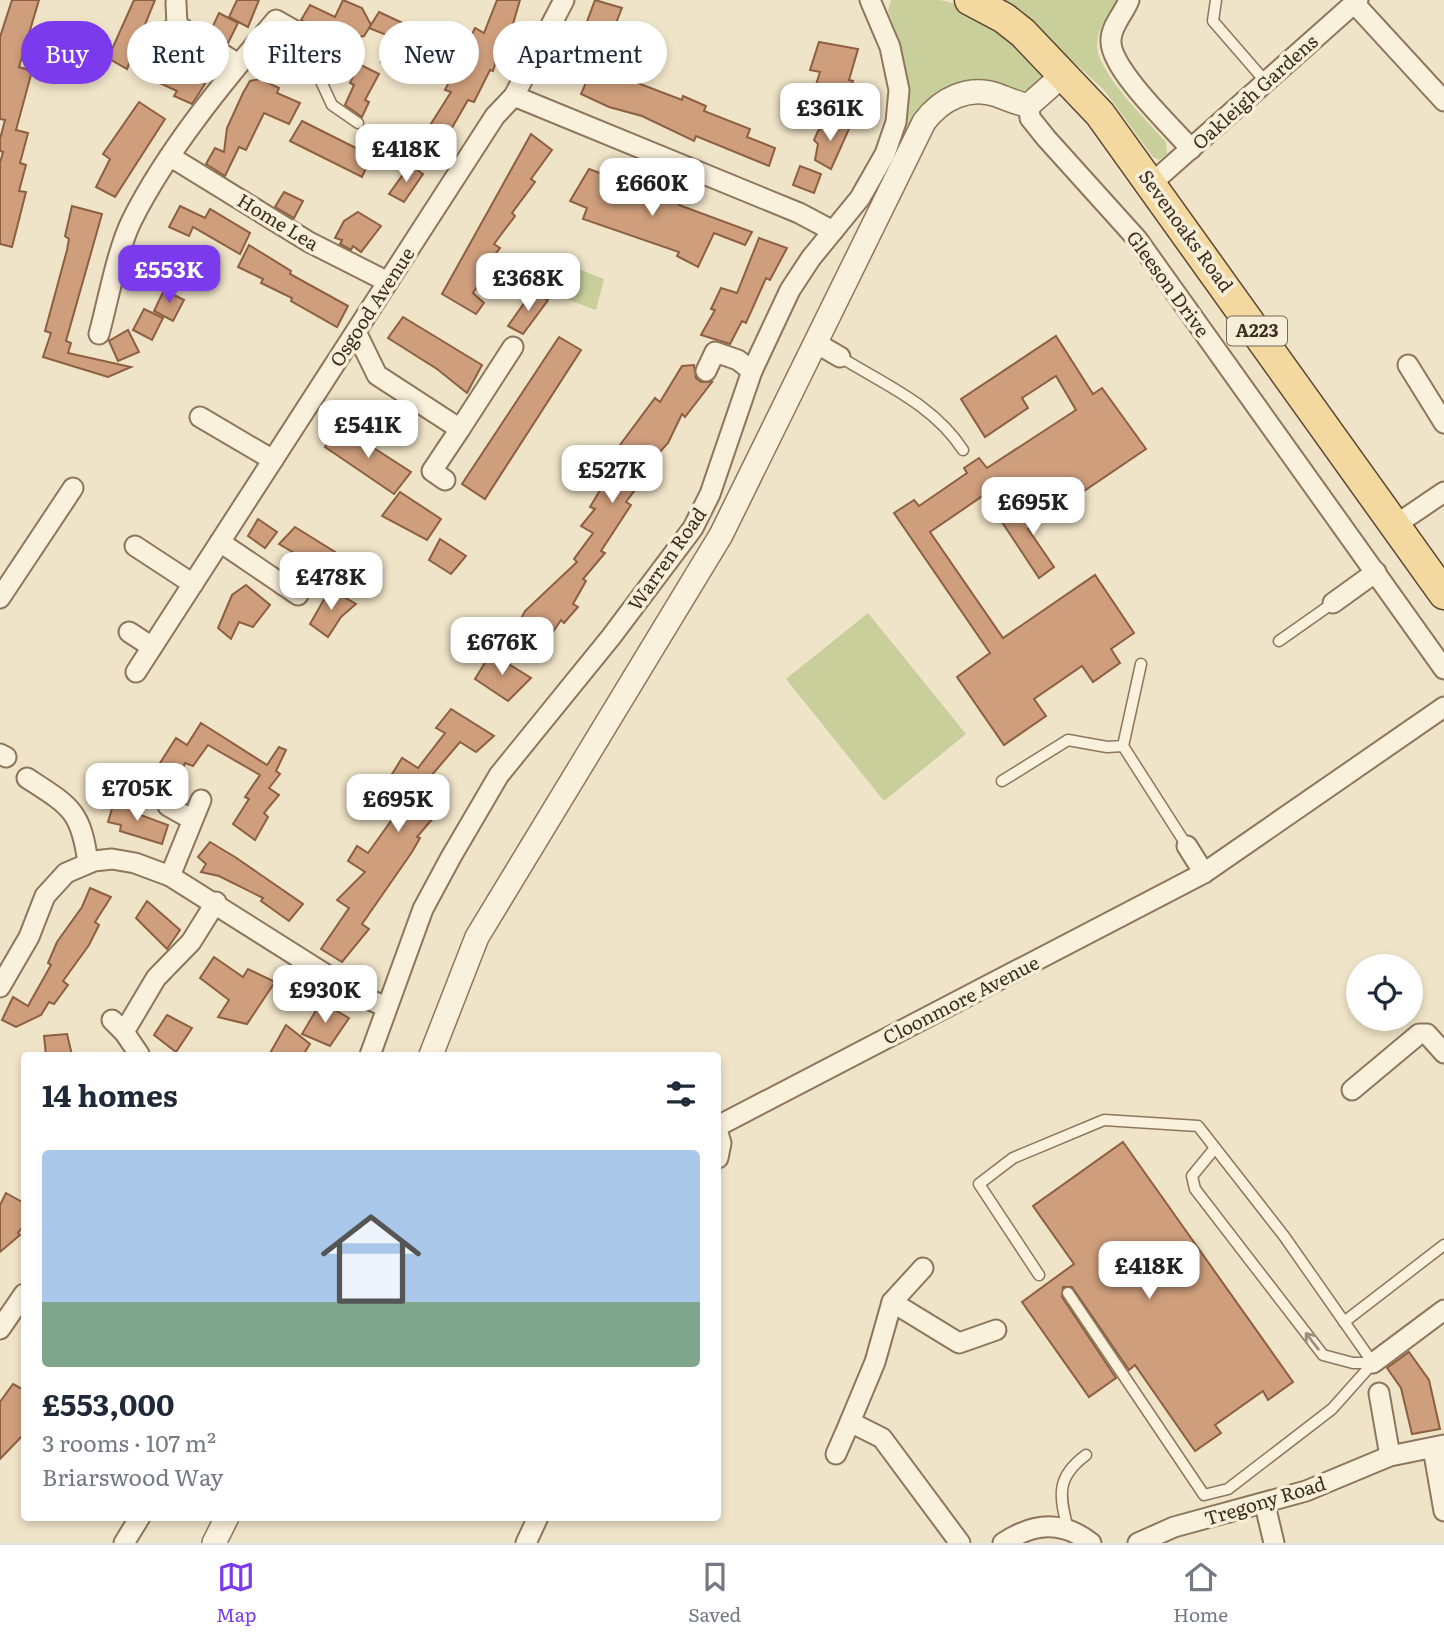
<!DOCTYPE html>
<meta charset="utf-8">
<style>
body{margin:0;font-family:Literata,serif;background:#f6f6f7;color:#1f2937;height:100vh;display:flex;flex-direction:column;font-size:26px;white-space:nowrap}
*{box-sizing:border-box;margin:0}
p{font-size:23px;color:#747a83}
.icon{flex:none;width:38px;height:38px;fill:none;stroke:currentColor;stroke-width:2;stroke-linecap:round;stroke-linejoin:round}
.map{position:relative;flex:1;overflow:hidden}
.sheet{position:absolute;left:21px;top:1052px;width:700px;height:469px;display:flex;flex-direction:column;background:#fff;border-radius:7px;box-shadow:0 4px 10px #0003}
.sheet>*{flex:none}
.guide{position:absolute;left:21px;top:21px;width:700px;height:63px;display:flex;gap:14px}
.tools{position:absolute;left:1346px;top:954px;display:grid;gap:14px}
.tools a{display:grid;place-items:center;width:77px;height:77px;border-radius:50%;background:#fff;box-shadow:0 4px 10px #0003;font-size:35px}
.price{position:absolute;translate:-50% -60px;padding:0 16px;border-radius:14px;background:#fff;color:#222;font-size:23px;line-height:46px;filter:drop-shadow(0 2px 4px #0008)}
.price::after{content:'';position:absolute;left:50%;top:42px;width:21px;height:16px;margin-left:-10px;background:inherit;clip-path:polygon(0 0,100% 0,50% 100%)}
.price.selected{background:#7c3aed;color:#fff}
ul{padding:0;list-style:none}
li{display:grid;align-content:center;gap:14px;height:371px;padding:0 21px}
li span{display:grid;place-items:center;height:217px;border-radius:7px;color:#555}
li>.icon{margin-inline-start:auto}
span .icon{width:126px;height:126px;fill:#fffc;stroke-width:1}
li b{font-size:30px}
h2{display:flex;justify-content:space-between;align-items:center;height:84px;padding:0 21px;font-size:30px}
.pill{padding:0 24px;border-radius:32px;background:#fff;box-shadow:0 4px 10px #0003;font-size:24px;line-height:63px}
.pill.selected{background:#7c3aed;color:#fff}
.tab-bar{display:flex;justify-content:space-around;align-items:center;height:98px;border-top:2px solid #e0e1e3;background:#fff;font-size:19px;color:#747a83}
.tab-bar a{display:grid;justify-items:center;gap:4px}
.tab-bar .selected{color:#7c3aed}
.map>svg:first-child{display:block}
</style>
<div class="map">
<svg width="1444" height="1543" viewBox="0 0 1444 1543">
<rect width="100%" height="100%" fill="#f0e4c8"/>
<g fill="#c9cf9b">
<path d="M891,0c15,0 34,0 49,0 43,8 75,44 106,73 -21,23 -25,21 -54,11l-77,34 -12,18 6,-48 -9,-46 -12,-31z"/>
<path d="M998,0h119c-8,13 -20,29 -20,45 1,29 50,75 69,97l1,12 -8,6 -6,-3 -49,-67 -69,-64z"/>
<polygon points="547,256 604,279 596,310 538,289"/>
<polygon points="868,613 966,734 884,801 786,679"/>
</g>
<g fill="#cf9f7d" stroke="#8d5f41" stroke-width="2">
<polygon points="12,0 39,0 19,67 32,71 16,130 28,133 20,163 26,165 19,191 26,192 12,247 0,244 0,163 3,152 0,151 0,139 5,120 0,119 0,37"/>
<polygon points="134,0 155,0 127,69 108,58"/>
<polygon points="237,0 259,0 248,27 229,17"/>
<polygon points="343,0 362,8 371,25 364,36 343,40 301,20 310,5 335,17"/>
<polygon points="497,0 520,0 508,41 503,38 493,71 490,70 474,102 468,100 445,140 424,167 410,157 451,92 445,90 475,28 484,33"/>
<polygon points="595,0 622,8 610,38 585,27"/>
<polygon points="379,12 407,25 399,40 369,28"/>
<polygon points="219,13 238,23 228,43 210,32"/>
<polygon points="391,42 410,52 400,70 381,62"/>
<polygon points="819,42 858,49 849,80 853,81 845,101 814,91 820,72 810,70"/>
<polygon points="165,59 183,68 181,73 205,84 192,104 174,96 177,91 153,80"/>
<polygon points="359,64 379,74 365,100 369,102 362,117 345,105 354,85 350,83"/>
<polygon points="593,66 682,100 683,96 706,106 704,111 750,129 747,137 775,148 769,166 696,136 694,141 642,116 609,107 581,94"/>
<polygon points="260,79 279,88 277,93 300,103 289,124 264,113 246,150 239,147 225,176 206,164 215,148 224,152 227,128 243,93 250,81"/>
<polygon points="139,102 165,119 115,197 96,187 110,159 103,154"/>
<polygon points="832,120 849,129 831,169 815,160 818,144 814,140 818,131"/>
<polygon points="302,121 372,156 362,177 290,141"/>
<polygon points="531,134 552,150 531,179 535,182 512,213 515,216 494,244 500,248 478,277 482,279 473,293 484,303 476,314 442,294"/>
<polygon points="410,165 423,174 404,202 389,194"/>
<polygon points="800,166 821,174 814,193 793,185"/>
<polygon points="589,169 611,177 608,183 647,198 651,189 681,200 679,205 752,232 745,245 714,233 698,267 677,256 679,252 583,219 587,208 570,201"/>
<polygon points="284,192 303,201 294,218 275,207"/>
<polygon points="72,206 102,214 66,341 71,343 68,353 131,367 108,377 43,357 51,333 45,331 67,250 69,239 65,236"/>
<polygon points="180,206 205,218 210,209 250,233 240,254 193,227 189,236 169,227"/>
<polygon points="358,212 381,226 361,252 353,246 351,250 340,244 342,240 335,238 344,221"/>
<polygon points="759,238 787,248 770,280 766,278 746,323 742,321 730,344 701,335 715,310 711,309 721,288 737,293"/>
<polygon points="249,245 291,271 290,274 348,306 337,327 291,301 292,298 261,283 263,279 238,267"/>
<polygon points="165,256 184,266 174,287 155,278"/>
<polygon points="164,290 184,300 173,321 154,311"/>
<polygon points="532,292 548,300 523,334 508,326"/>
<polygon points="144,309 163,318 152,340 133,330"/>
<polygon points="403,317 482,365 467,393 437,369 388,338"/>
<polygon points="128,330 139,352 118,361 109,341"/>
<polygon points="1056,336 1093,394 1102,388 1146,449 1028,529 1054,567 1039,578 984,495 930,532 1003,638 1095,575 1134,633 1111,649 1120,663 1093,682 1082,666 1034,699 1046,716 1004,745 957,677 990,653 894,513 914,500 919,506 967,473 964,468 979,458 987,468 1076,410 1056,376 1022,398 1028,408 985,437 961,399"/>
<polygon points="559,337 581,350 485,499 462,484"/>
<polygon points="694,365 696,378 701,382 712,382 685,417 682,414 668,443 640,474 644,478 626,502 631,505 601,551 605,553 583,579 586,581 573,604 578,607 564,623 561,620 537,656 514,632 525,611 577,562 574,559 593,533 581,526 595,509 590,507 602,487 605,489 627,456 617,449 655,398 660,402 682,366"/>
<polygon points="338,425 411,472 394,494 325,447"/>
<polygon points="400,492 441,519 427,540 382,516"/>
<polygon points="258,519 277,532 265,548 248,536"/>
<polygon points="295,527 335,552 330,558 358,573 343,591 325,578 328,573 300,553 296,554 279,544"/>
<polygon points="440,539 466,556 451,574 429,560"/>
<polygon points="246,585 270,605 253,627 239,622 231,639 218,628 232,595"/>
<polygon points="330,589 356,604 341,617 328,637 310,624"/>
<polygon points="491,653 531,678 508,701 475,679"/>
<polygon points="451,709 494,736 476,752 460,742 431,776 436,779 421,809 434,817 417,837 420,838 412,852 362,924 369,929 342,962 321,949 349,908 337,900 365,872 348,861 357,846 368,853 411,793 389,779 402,758 418,768 445,733 436,728"/>
<polygon points="201,723 267,765 279,747 286,750 276,771 280,774 269,788 279,795 264,813 268,817 255,840 233,824 249,799 245,797 260,775 208,745 193,766 185,763 175,787 168,793 148,782 176,738 187,745"/>
<polygon points="114,802 137,806 135,813 168,825 162,844 120,831 121,825 108,822"/>
<polygon points="210,842 235,857 303,904 289,921 261,901 263,898 219,876 201,872 206,864 198,857"/>
<polygon points="90,888 111,897 95,922 99,925 89,945 63,981 68,985 54,1004 49,1002 41,1015 16,1027 2,1020 13,997 28,1006 51,965 48,963 57,942 82,907"/>
<polygon points="147,901 180,930 167,949 136,918"/>
<polygon points="214,957 243,977 248,969 275,982 247,1024 218,1017 229,1000 200,978"/>
<polygon points="321,1002 349,1018 330,1046 302,1034"/>
<polygon points="167,1015 192,1028 176,1052 154,1035"/>
<polygon points="286,1025 310,1044 303,1055 269,1055"/>
<polygon points="67,1034 72,1055 46,1055 44,1036"/>
<polygon points="1123,1142 1293,1382 1268,1400 1263,1391 1215,1425 1221,1433 1195,1451 1135,1365 1129,1370 1072,1287 1063,1287 1062,1297 1116,1378 1089,1397 1022,1302 1074,1264 1033,1206"/>
<polygon points="6,1193 24,1203 24,1225 18,1233 20,1235 0,1252 0,1205"/>
<polygon points="1409,1352 1429,1380 1440,1429 1412,1434 1401,1388 1387,1368"/>
<polygon points="13,1384 24,1390 24,1434 0,1459 0,1402"/>
</g>
<g fill="none" stroke-linecap="round" stroke-linejoin="round">
<g stroke="#8d765c" stroke-width="13">
<g id="service">
<polyline points="1216,0 1213,21 1265,81"/>
<polyline points="311,60 332,105 358,123"/>
<path d="M840,357c44,27 94,48 123,93"/>
<polyline points="1279,641 1333,603"/>
<polyline points="1123,746 1187,846"/>
<polyline points="1002,781 1068,740 1107,747 1123,746 1141,664"/>
<polyline points="1215,1148 1192,1176 1195,1189 1323,1355 1353,1363 1373,1363"/>
<polyline points="1039,1275 979,1184 1013,1158 1104,1120 1198,1126 1284,1236 1373,1363"/>
<polyline points="1068,1293 1204,1495 1228,1489 1332,1409 1373,1363"/>
<polyline points="1344,1322 1444,1245"/>
<path d="M1068,1529c-9,-34 -12,-52 18,-74"/>
</g>
</g>
<g stroke="#8d765c" stroke-width="23">
<g id="minor">
<path d="M1129,0c-5,13 -18,26 -18,40 -2,28 61,87 80,109"/>
<polyline points="176,3 177,25 238,64"/>
<polyline points="1354,3 1444,101"/>
<polyline points="160,39 177,25"/>
<polyline points="514,96 799,213 833,231"/>
<polyline points="1029,105 1030,118 1046,138 1137,239 1444,669"/>
<polyline points="171,157 309,242 388,282"/>
<polyline points="1152,183 1358,0"/>
<polyline points="356,332 377,375 460,429 513,347"/>
<path d="M99,334c9,-33 18,-84 33,-114 35,-70 93,-140 144,-200l58,33"/>
<polyline points="816,343 840,357"/>
<polyline points="1408,365 1444,423"/>
<polyline points="706,371 715,352 738,360 752,371"/>
<polyline points="200,417 273,460"/>
<polyline points="445,480 432,471 460,429"/>
<polyline points="1394,526 1444,492"/>
<polyline points="220,542 298,595"/>
<polyline points="135,546 193,584"/>
<polyline points="283,585 296,566"/>
<polyline points="0,598 73,488"/>
<polyline points="1333,603 1376,572"/>
<polyline points="129,632 152,647"/>
<polyline points="136,672 495,116 514,96 564,0"/>
<polyline points="0,754 6,757"/>
<path d="M27,778c43,28 54,32 61,85"/>
<polyline points="168,806 191,819"/>
<polyline points="1187,846 1204,873"/>
<polyline points="170,876 201,800"/>
<polyline points="0,987 29,937 45,896 66,873 94,861 112,859 135,863 170,876 360,996 387,1007"/>
<polyline points="112,1020 124,1032 139,1054"/>
<polyline points="124,1032 156,978 191,942 216,902"/>
<polyline points="370,1055 423,909 451,857 499,775 611,637 693,528 710,494 752,371 790,290 811,258 860,198 885,154 896,122 899,90 890,47 870,0"/>
<polyline points="1352,1090 1419,1034 1427,1034 1444,1053"/>
<polyline points="718,1126 1204,873 1444,707"/>
<polyline points="718,1133 721,1143 718,1158"/>
<polyline points="923,1268 892,1302 875,1362 850,1422 882,1438 960,1543"/>
<polyline points="892,1302 959,1343 996,1330"/>
<polyline points="0,1329 24,1294"/>
<polyline points="1373,1363 1444,1310"/>
<polyline points="1379,1393 1390,1456"/>
<polyline points="1433,1448 1444,1511"/>
<polyline points="836,1454 850,1422"/>
<polyline points="1265,1505 1274,1543"/>
<polyline points="124,1543 140,1517"/>
<polyline points="526,1543 538,1517"/>
<path d="M1003,1543c30,-20 59,-23 88,0"/>
<polyline points="1138,1543 1174,1527 1306,1491 1390,1456 1444,1445"/>
</g>
</g>
<g stroke="#8d765c" stroke-width="26">
<g id="tertiary">
<path d="M431,1055l46,-118 244,-402 203,-413c17,-23 45,-37 73,-27 11,4 20,9 32,10l36,-32"/>
<polyline points="214,1543 227,1517"/>
</g>
</g>
<g stroke="#5b4430" stroke-width="33">
<polyline id="primary" points="970,0 1004,18 1023,33 1100,114 1444,594"/>
</g>
<use href="#service" stroke="#faf1dc" stroke-width="10"/>
<use href="#minor" stroke="#faf1dc" stroke-width="19"/>
<use href="#tertiary" stroke="#faf1dc" stroke-width="23"/>
<use href="#primary" stroke="#f3d9a0" stroke-width="30"/>
</g>
<defs><path id="oneway-shaft" d="M-6 0H5M1.5-3L5.5 0L1.5 3" fill="none" stroke-width="1.6" stroke-linecap="round" stroke-linejoin="round" transform="scale(1.75)"/></defs>
<use stroke="#9c907e" href="#oneway-shaft" transform="translate(1312 1341) rotate(-128)"/>
<g text-anchor="middle" stroke-width="7" stroke-linejoin="round" paint-order="stroke">
<rect fill="#f7eed8" stroke="#756857" stroke-width="2" x="1227" y="316.5" width="60" height="29" rx="5"/>
<g font-size="18" font-weight="bold" fill="#3d2e20">
<text x="1257" y="337">A223</text>
</g>
<g font-size="19" fill="#3d2e20" stroke="#f7eed8">
<text transform="translate(1255 92) rotate(-42)" y="7">Oakleigh Gardens</text>
<text transform="translate(278 222) rotate(31)" y="7">Home Lea</text>
<text transform="translate(1186 231) rotate(54)" y="7">Sevenoaks Road</text>
<text transform="translate(1168 284) rotate(54)" y="7">Gleeson Drive</text>
<text transform="translate(372 307) rotate(-57)" y="7">Osgood Avenue</text>
<text transform="translate(667 559) rotate(-55)" y="7">Warren Road</text>
<text transform="translate(961 1000) rotate(-27)" y="7">Cloonmore Avenue</text>
<text transform="translate(1265 1501) rotate(-17)" y="7">Tregony Road</text>
</g>
</g>
</svg>
<div class="tools">
<a><svg class="icon" aria-label="locate" viewBox="0 0 24 24"><circle cx="12" cy="12" r="6"/><path d="M12 2v4M12 18v4M2 12h4M18 12h4"/></svg></a>
</div>
<b class="price" style="left:830px;top:143px">£361K</b>
<b class="price" style="left:406px;top:184px">£418K</b>
<b class="price" style="left:652px;top:218px">£660K</b>
<b class="price selected" style="left:169px;top:305px">£553K</b>
<b class="price" style="left:528px;top:313px">£368K</b>
<b class="price" style="left:368px;top:460px">£541K</b>
<b class="price" style="left:612px;top:505px">£527K</b>
<b class="price" style="left:1033px;top:537px">£695K</b>
<b class="price" style="left:331px;top:612px">£478K</b>
<b class="price" style="left:502px;top:677px">£676K</b>
<b class="price" style="left:137px;top:823px">£705K</b>
<b class="price" style="left:398px;top:834px">£695K</b>
<b class="price" style="left:325px;top:1025px">£930K</b>
<b class="price" style="left:1149px;top:1301px">£418K</b>
<div class="guide">
<a class="pill selected">Buy</a>
<a class="pill">Rent</a>
<a class="pill">Filters</a>
<a class="pill">New</a>
<a class="pill">Apartment</a>
</div>
<section class="sheet">
<h2>14 homes<svg class="icon" aria-label="filters" viewBox="0 0 24 24"><path d="M4 7h16M4 17h16"/><circle cx="9" cy="7" r="2"/><circle cx="15" cy="17" r="2"/></svg></h2>
<ul>
<li><span style="background:linear-gradient(#a9c7e8 70%,#7fa58c 0)"><svg class="icon" aria-label="home" viewBox="0 0 24 24"><path d="M3 11l9-7 9 7M6 9v11h12V9"/></svg></span><div><b>£553,000</b><p>3 rooms · 107 m²</p><p>Briarswood Way</p></div></li>
</ul>
</section>
</div>
<nav class="tab-bar">
<a class="selected"><svg class="icon" aria-label="map" viewBox="0 0 24 24"><path d="M3 6l6-2 6 2 6-2v14l-6 2-6-2-6 2zM9 4v14M15 6v14"/></svg>Map</a>
<a><svg class="icon" aria-label="saved" viewBox="0 0 24 24"><path d="M7 4h10v16l-5-4-5 4z"/></svg>Saved</a>
<a><svg class="icon" aria-label="home" viewBox="0 0 24 24"><path d="M3 11l9-7 9 7M6 9v11h12V9"/></svg>Home</a>
</nav>
